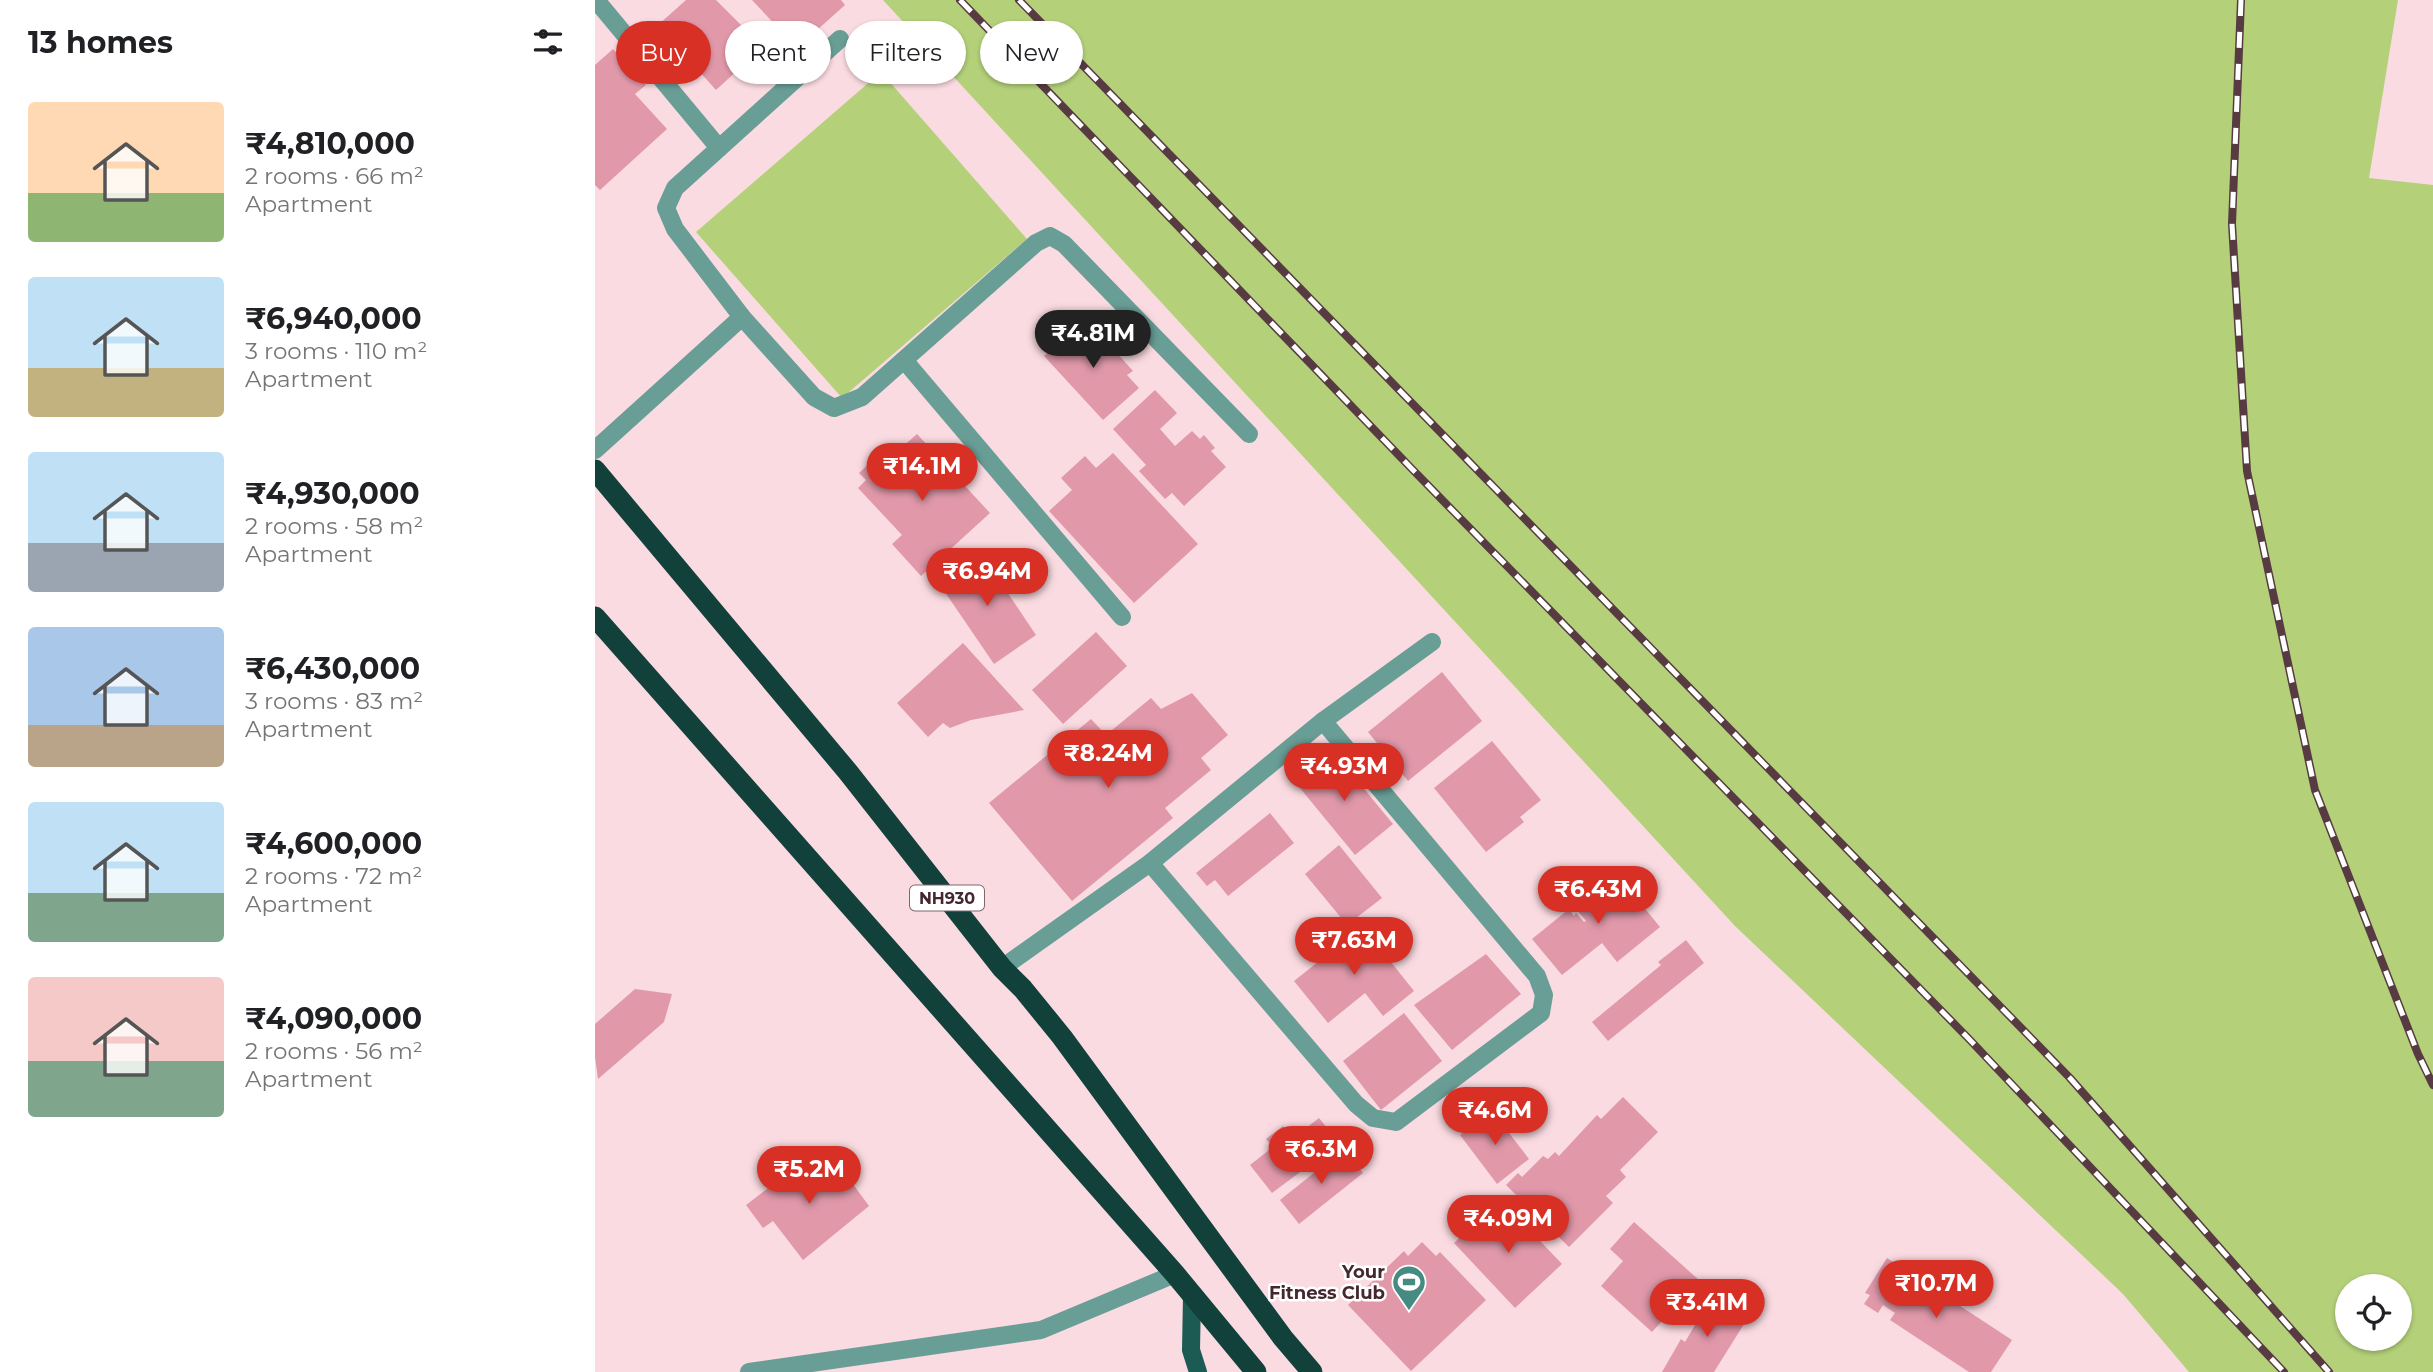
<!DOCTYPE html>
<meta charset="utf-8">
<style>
body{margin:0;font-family:Montserrat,sans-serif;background:#f6f6f6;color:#202124;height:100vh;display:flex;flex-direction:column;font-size:26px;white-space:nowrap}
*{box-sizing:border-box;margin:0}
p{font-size:23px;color:#757577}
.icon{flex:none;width:38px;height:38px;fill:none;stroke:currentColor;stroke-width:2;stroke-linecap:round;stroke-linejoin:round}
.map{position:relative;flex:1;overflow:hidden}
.details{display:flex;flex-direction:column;background:#fff;width:595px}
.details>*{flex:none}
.banner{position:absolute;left:21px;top:21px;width:665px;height:63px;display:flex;gap:14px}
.controls{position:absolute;left:1740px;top:1274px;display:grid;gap:14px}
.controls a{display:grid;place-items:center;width:77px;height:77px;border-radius:50%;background:#fff;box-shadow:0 2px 5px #0004;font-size:35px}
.price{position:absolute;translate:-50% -60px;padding:0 16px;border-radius:24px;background:#d93025;color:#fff;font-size:23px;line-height:46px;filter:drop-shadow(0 2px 4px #0008)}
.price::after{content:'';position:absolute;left:50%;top:42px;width:21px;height:16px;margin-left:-10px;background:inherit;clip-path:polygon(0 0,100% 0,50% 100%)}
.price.active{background:#222;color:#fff}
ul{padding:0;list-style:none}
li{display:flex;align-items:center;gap:21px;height:175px;padding:0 28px}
li span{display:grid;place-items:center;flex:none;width:196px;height:140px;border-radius:7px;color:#555}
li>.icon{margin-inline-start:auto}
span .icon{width:84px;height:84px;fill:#fffc;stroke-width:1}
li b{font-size:30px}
h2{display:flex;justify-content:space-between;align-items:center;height:84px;padding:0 28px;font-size:30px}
.tag{padding:0 24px;border-radius:32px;background:#fff;box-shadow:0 2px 5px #0004;font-size:24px;line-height:63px}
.tag.active{background:#d93025;color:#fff}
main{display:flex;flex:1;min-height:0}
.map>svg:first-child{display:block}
</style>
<main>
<section class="details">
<h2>13 homes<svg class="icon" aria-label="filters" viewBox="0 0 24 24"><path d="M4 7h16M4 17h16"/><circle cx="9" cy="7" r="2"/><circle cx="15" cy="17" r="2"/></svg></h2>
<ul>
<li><span style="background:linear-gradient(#ffd9b3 65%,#8fb573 0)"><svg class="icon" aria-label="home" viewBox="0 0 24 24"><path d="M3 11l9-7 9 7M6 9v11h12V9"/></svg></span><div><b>₹4,810,000</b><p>2 rooms · 66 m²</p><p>Apartment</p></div></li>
<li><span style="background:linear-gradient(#bfe0f5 65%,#c2b280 0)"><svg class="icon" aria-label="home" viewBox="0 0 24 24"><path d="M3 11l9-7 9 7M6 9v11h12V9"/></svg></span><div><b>₹6,940,000</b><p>3 rooms · 110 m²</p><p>Apartment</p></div></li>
<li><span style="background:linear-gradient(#bfe0f5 65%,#9aa5b1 0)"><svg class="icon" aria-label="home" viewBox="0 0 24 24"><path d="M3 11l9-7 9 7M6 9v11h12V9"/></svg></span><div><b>₹4,930,000</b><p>2 rooms · 58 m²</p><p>Apartment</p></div></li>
<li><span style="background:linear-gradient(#a9c7e8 70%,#b9a48a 0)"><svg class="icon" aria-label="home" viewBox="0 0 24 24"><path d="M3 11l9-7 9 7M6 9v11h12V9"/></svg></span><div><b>₹6,430,000</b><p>3 rooms · 83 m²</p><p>Apartment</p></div></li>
<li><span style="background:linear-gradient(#bfe0f5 65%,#7fa58c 0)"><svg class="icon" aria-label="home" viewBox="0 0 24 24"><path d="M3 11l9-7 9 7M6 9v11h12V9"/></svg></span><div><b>₹4,600,000</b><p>2 rooms · 72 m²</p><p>Apartment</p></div></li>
<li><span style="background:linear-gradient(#f6c9c9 60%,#7fa58c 0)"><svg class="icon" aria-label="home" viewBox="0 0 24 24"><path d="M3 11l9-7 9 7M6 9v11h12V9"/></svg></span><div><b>₹4,090,000</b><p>2 rooms · 56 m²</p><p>Apartment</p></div></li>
</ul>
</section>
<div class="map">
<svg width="1838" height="1372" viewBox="0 0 1838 1372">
<rect width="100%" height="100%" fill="#fadbe1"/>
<g fill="#b4d17a" fill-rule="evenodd">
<path d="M288,0h1515l-29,178 64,7v1187h-244l-66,-78 -388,-368zM1804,1286v53h-52v-53z"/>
<polygon points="286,72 432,239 247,398 101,232"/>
</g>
<g fill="#e199aa">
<polygon points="91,0 121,0 168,47 121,90 63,25"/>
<polygon points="157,0 246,0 250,5 202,48"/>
<polygon points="18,49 51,85 40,94 72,129 5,190 0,185 0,65"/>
<polygon points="490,318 503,333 491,344 500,354 513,343 538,371 532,375 544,388 508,420 449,356"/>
<polygon points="560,390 582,413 565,429 580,446 597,431 605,439 609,435 620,448 616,451 631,467 589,506 577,493 570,499 544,471 551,465 518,429"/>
<polygon points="322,434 395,513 326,576 297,544 307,535 263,488 271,480 264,473 281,457 288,464"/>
<polygon points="518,453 603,544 539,603 454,511 477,490 466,478 490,456 501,468"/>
<polygon points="386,553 441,635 399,664 343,582"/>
<polygon points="501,632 532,666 468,724 437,690"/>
<polygon points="368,643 429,710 376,720 355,728 348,723 333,737 302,703"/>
<polygon points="847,672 887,721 813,781 773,732"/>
<polygon points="597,693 633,735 606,758 616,770 570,808 578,818 477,901 394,803 496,719 511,735 556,698 566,709"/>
<polygon points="897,741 946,800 925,817 929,822 891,852 839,788"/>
<polygon points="738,751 798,824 760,855 700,782"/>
<polygon points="675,813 699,843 633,896 620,880 612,886 601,873"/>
<polygon points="744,845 787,898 752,925 710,874"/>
<polygon points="1020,872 1065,927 1022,962 1007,943 967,975 937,939 974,909 979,916 981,913 989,922 991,921 983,911 988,908 982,902"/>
<polygon points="765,923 819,991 788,1016 770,993 733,1023 699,981 738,950 735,946"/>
<polygon points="1091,940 1109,963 1013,1041 997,1022 1066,965 1063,962"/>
<polygon points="891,954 926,994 857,1050 819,1005"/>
<polygon points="40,989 77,994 69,1022 3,1079 0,1057 0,1024"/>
<polygon points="809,1013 847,1061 786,1110 748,1061"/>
<polygon points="1028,1097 1063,1132 1025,1170 1031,1177 1011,1196 1018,1203 974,1247 911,1185 923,1173 927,1177 948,1156 953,1159 960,1152 964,1156 1002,1115 1006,1119"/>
<polygon points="897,1111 934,1159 902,1184 865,1135"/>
<polygon points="724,1118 744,1143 677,1193 655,1165 678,1147 671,1139 688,1126 698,1138"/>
<polygon points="749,1149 768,1173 704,1224 685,1200"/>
<polygon points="215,1156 230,1176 244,1165 274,1206 208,1260 178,1221 168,1228 151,1205"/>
<polygon points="909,1203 967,1264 920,1308 859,1243 883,1220 887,1224"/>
<polygon points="1039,1222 1104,1280 1057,1332 1006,1286 1028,1261 1015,1249"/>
<polygon points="827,1242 841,1256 845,1252 891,1300 816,1371 753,1305 809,1251 813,1256"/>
<polygon points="1292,1258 1417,1340 1396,1372 1374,1372 1295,1320 1300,1313 1288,1305 1283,1313 1269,1304 1275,1295 1270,1293"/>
<polygon points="1116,1289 1149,1324 1119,1372 1067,1372 1086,1339 1090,1342 1112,1305 1108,1302"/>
</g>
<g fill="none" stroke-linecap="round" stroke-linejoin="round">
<g stroke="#699e96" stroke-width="18">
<polyline points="1,0 124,148"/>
<polyline points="245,39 80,188 71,208 80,229 147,317 219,397 239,408 267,397 441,243 455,236 469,244 654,434"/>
<polyline points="309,360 527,617"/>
<polyline points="0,450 147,317"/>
<polyline points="555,863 761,1104 778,1118 801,1122 946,1013 949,995 942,976 728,721"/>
<polyline points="407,968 555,863 728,721 837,642"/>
<polyline points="154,1372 446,1330 580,1274"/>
</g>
<polyline stroke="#1b5b53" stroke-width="18" points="597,1295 596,1350 603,1372"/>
<g stroke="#12413b" stroke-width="21">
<polyline points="0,470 253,772 407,968 428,989 467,1037 688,1338 717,1372"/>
<polyline points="0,617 580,1274 661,1372"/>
</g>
<g stroke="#583b42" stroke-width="8">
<g id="rail">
<polyline points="365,0 818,470 1374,1039 1689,1372"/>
<polyline points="424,0 1475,1078 1734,1372"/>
<polyline points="1646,0 1637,224 1652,471 1720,790 1823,1054 1838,1085"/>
</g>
</g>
<use href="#rail" stroke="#fff" stroke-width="5" stroke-dasharray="16" stroke-linecap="butt"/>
</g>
<defs>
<g id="stadium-pin" transform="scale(1.75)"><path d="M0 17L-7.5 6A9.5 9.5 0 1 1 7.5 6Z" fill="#468b82" stroke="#fff"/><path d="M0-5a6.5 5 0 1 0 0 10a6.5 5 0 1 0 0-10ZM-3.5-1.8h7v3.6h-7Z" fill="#fff"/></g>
</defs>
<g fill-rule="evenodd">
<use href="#stadium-pin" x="814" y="1282"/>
</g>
<g text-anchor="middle" stroke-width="5" stroke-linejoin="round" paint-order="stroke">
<rect fill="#fff" stroke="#7d686d" stroke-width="2" x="315" y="885.5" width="74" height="25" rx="5"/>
<g font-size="16" font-weight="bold" fill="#45282f">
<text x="352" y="904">NH930</text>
</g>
<g font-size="18" font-weight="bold" fill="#45282f" stroke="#fff" text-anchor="end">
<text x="790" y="1278">Your<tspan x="790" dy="21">Fitness Club</tspan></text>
</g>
</g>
</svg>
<div class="controls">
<a><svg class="icon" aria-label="locate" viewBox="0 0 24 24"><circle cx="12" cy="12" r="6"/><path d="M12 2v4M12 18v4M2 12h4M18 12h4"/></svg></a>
</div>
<b class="price active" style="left:498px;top:370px">₹4.81M</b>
<b class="price" style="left:327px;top:503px">₹14.1M</b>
<b class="price" style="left:392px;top:608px">₹6.94M</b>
<b class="price" style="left:513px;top:790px">₹8.24M</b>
<b class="price" style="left:749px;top:803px">₹4.93M</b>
<b class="price" style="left:1003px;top:926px">₹6.43M</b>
<b class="price" style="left:759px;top:977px">₹7.63M</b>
<b class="price" style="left:900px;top:1147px">₹4.6M</b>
<b class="price" style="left:726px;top:1186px">₹6.3M</b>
<b class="price" style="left:214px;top:1206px">₹5.2M</b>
<b class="price" style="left:913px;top:1255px">₹4.09M</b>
<b class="price" style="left:1341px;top:1320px">₹10.7M</b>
<b class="price" style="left:1112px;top:1339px">₹3.41M</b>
<div class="banner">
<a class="tag active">Buy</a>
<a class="tag">Rent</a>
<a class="tag">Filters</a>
<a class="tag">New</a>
</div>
</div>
</main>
